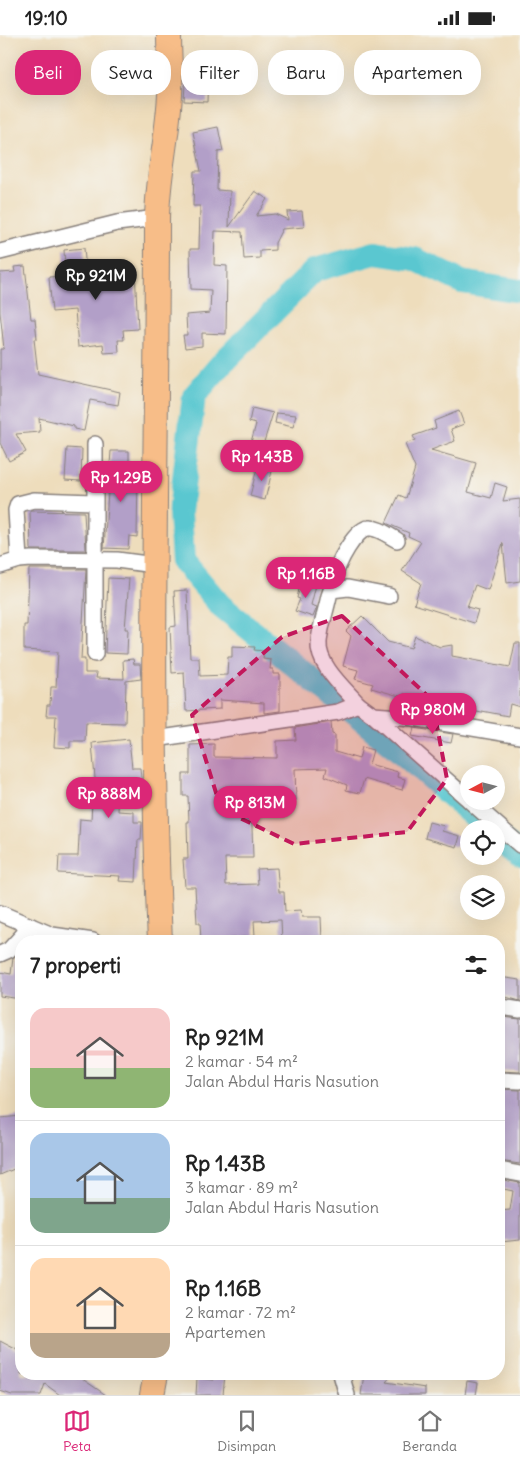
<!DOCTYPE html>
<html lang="id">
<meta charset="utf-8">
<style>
body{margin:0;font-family:Delius,sans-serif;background:#f2f2f2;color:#222;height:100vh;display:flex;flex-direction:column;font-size:19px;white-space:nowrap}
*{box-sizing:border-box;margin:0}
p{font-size:16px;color:#767676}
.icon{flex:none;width:28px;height:28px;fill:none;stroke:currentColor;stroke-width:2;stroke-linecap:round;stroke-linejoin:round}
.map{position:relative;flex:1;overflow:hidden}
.drawer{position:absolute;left:15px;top:900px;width:490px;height:445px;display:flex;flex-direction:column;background:#fff;border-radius:20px;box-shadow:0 5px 20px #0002}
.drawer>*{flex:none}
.top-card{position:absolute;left:15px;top:15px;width:490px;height:45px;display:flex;gap:10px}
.needle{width:32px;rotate:263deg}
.tools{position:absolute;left:460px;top:730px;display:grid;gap:10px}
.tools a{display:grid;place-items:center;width:45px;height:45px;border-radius:50%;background:#fff;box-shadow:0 5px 20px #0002;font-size:25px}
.price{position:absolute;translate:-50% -42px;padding:0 11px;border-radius:18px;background:#db2777;color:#fff;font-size:16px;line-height:32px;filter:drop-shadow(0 1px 2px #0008)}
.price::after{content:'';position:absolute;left:50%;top:30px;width:15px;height:11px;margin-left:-8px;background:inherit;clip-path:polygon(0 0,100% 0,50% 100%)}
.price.on{background:#222;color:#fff}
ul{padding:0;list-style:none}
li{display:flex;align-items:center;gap:15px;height:125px;padding:0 15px}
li+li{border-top:1px solid #e0e0e0}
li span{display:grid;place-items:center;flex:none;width:140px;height:100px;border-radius:15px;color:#555}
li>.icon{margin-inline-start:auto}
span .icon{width:60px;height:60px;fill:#fffc;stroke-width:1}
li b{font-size:21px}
h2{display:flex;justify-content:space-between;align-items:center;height:60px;padding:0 15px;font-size:21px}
.chip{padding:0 18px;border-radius:20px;background:#fff;box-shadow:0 5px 20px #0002;font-size:18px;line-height:45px}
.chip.on{background:#db2777;color:#fff}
.status{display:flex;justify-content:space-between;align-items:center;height:35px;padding:0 25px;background:#fff;direction:ltr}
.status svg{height:14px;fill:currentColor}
.tabs{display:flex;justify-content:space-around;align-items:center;height:70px;border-top:1px solid #e0e0e0;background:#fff;font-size:14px;color:#767676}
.tabs a{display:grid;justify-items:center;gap:2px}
.tabs .on{color:#db2777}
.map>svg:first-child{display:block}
</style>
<div class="status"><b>19:10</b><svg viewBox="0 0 49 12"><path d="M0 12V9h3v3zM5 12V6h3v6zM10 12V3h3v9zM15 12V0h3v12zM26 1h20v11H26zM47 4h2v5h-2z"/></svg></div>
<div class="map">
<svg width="520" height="1360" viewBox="0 0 520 1360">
<rect width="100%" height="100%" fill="#f6f6f2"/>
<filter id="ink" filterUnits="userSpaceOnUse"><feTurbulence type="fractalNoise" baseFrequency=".02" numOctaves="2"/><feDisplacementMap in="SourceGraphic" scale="10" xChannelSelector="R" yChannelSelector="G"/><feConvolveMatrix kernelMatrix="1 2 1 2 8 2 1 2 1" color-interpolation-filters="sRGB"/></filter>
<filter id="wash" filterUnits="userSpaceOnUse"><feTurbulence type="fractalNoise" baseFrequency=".0096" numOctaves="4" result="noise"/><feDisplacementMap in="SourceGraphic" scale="20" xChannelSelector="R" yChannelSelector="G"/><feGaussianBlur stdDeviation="1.12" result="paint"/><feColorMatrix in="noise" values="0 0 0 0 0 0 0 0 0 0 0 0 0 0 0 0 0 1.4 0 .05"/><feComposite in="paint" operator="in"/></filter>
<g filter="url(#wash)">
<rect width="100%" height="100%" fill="#eeddbc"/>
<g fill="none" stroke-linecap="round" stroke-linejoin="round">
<g stroke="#5ac7d0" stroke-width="24">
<polyline points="488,794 395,712 220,570 183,526 180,477 194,361 222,328 315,235 375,218 415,224 462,247 520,256"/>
<polyline points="496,801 520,821"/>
</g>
</g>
<g id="blocks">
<g fill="#b29fc8">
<polygon points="186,31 208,32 207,67 184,66"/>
<polygon points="218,92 223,116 218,117 217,155 230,156 229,192 255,156 267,164 256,181 275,179 288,185 287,177 302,176 304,192 282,194 275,208 275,215 260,216 260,223 244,224 242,197 215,196 214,230 227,231 226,299 202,298 202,311 185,313 183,300 187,300 186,280 210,278 211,255 191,254 190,214 199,214 200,171 193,171 194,136 201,136 193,97"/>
<polygon points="84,213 86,236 106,234 107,237 135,235 138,294 123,295 124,305 118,305 119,317 104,318 103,309 78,312 75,275 52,277 49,242 62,241 61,230 65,230 64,215"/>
<polygon points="25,231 31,284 35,284 37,304 34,304 38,339 120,357 118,370 90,365 84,396 74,394 74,391 39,383 40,397 16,399 26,417 9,426 0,408 0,314 4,314 0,277 0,238 15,237 14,232"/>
<polygon points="252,373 273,378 263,410 251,407 256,389 249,387"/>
<polygon points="459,376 464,389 451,394 455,406 431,415 476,428 468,457 491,463 495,448 507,452 503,466 520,464 520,546 507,548 503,508 488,555 475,550 467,572 478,575 474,588 414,569 421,548 402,536 421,507 408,501 409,498 386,488 399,460 406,463 415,433 405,409 415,405 413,401 436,393 434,386"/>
<polygon points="277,378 296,380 293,392 275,388"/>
<polygon points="67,413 82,414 81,446 65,445"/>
<polygon points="111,416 129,416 129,439 138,439 137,502 129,501 128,514 104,513"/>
<polygon points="258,429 273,432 265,465 250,461"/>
<polygon points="30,476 84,477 86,515 31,515"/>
<polygon points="29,534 86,534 81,624 85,624 85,638 97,638 96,643 124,644 123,625 133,624 134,629 140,629 141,644 126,646 125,688 86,687 85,706 70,706 70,713 54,712 56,681 46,681 47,670 50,670 51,652 56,652 58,617 24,615 24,590 27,590"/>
<polygon points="108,543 129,544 125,594 128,594 127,619 105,618"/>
<polygon points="301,546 316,550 311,570 317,572 313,582 295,576 300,564 297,563"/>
<polygon points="187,555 190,623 199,623 200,641 227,640 228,622 232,622 232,611 255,612 254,615 264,616 263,624 271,625 270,634 273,634 273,639 280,639 280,676 264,678 264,668 220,665 220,674 186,676 184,637 172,638 170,592 176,591 174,556"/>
<polygon points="362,581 388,607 411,613 415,601 440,612 452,610 452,621 510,632 515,608 520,608 520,672 510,669 508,681 482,676 482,678 457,673 457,671 432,669 404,659 403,662 371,653 373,649 355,644 358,635 343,631 351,601 346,596"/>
<polygon points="331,687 332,699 335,700 335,717 359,724 362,712 373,715 369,729 398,737 397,742 405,744 402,755 364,744 360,758 346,755 347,750 325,741 327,733 295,734 296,765 251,763 253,823 225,823 226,850 258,849 257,834 277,833 279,857 284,857 285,876 301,875 302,882 321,882 322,906 282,906 281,885 254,886 255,901 201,906 200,888 197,888 195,852 185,852 183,824 188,824 187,787 189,787 188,761 183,761 183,739 190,739 190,710 214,709 214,722 277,723 277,706 296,705 295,693"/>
<polygon points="414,693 453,699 451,708 412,701"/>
<polygon points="129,704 132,733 140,733 142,752 119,754 118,776 134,777 134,787 142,787 141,805 138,805 136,847 119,846 120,841 58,838 59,821 78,821 80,784 91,785 92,767 97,767 92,708"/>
<polygon points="429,787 444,791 442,796 460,801 457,812 425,803"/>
<polygon points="21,916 21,964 0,961 0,937 11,939 13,923"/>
<polygon points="499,942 520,945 520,966 499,960"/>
<polygon points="502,982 520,984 520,1037 499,1036 499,1004"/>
<polygon points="499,1054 520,1055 520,1129 499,1126"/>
<polygon points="21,1081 21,1131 0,1140 0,1083"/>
<polygon points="499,1144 520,1148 520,1205 500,1207 499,1176 510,1175 513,1156 499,1153"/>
<polygon points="0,1306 21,1317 21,1339 75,1339 106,1360 60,1360 45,1349 41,1360 12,1360 0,1356"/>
<polygon points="215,1339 225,1339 223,1360 196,1360 197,1343 214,1345"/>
<polygon points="364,1339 393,1339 386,1347 425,1353 425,1360 361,1360"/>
<polygon points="467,1346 478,1348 476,1360 465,1360"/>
</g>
</g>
</g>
<g filter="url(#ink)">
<use href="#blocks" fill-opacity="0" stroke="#88807c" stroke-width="1"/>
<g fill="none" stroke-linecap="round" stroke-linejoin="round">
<g stroke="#88807c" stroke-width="18">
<g id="street">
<polyline points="0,217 117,188 157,183"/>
<polyline points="19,525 16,475 18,469 34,465 94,467"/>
<polyline points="0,531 19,525 31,524 117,525 154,530"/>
<path d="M336,553c-1,-3 -2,-8 -1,-11 1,-12 21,-49 34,-49 9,-1 20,8 28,12"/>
<polyline points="95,619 95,409"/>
<path d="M358,669c-14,-16 -41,-39 -39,-62 1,-15 7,-31 10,-46l2,-6 17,-2 41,8"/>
<polyline points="373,680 469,765"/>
<polyline points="155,704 338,677 358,669 373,680 413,683 520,701"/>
<polyline points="470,766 520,810"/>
<polyline points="0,878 52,900 93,906"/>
<polyline points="0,919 9,915 31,891"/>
<polyline points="499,974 502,972 520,975"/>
<polyline points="499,1045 520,1046"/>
<polyline points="499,1135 520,1139"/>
<polyline points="341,1339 347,1360"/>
</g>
</g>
<g stroke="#88807c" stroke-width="26">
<g id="primary">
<path d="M160,906c-11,-240 -3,-480 -3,-720 0,-42 11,-84 13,-127 1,-19 -1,-39 -1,-59"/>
<polyline points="152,1360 156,1339"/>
</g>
</g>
<use href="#street" stroke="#fff" stroke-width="15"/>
<use href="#primary" stroke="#f7bd88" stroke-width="24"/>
</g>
</g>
<path fill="#c2185b" fill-opacity="0.2" stroke="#c2185b" stroke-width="4" stroke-dasharray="10 6" stroke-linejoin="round" d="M342,581l90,84 15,79 -40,53 -113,12 -73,-35 -29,-94 90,-78z"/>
</svg>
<div class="tools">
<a><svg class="needle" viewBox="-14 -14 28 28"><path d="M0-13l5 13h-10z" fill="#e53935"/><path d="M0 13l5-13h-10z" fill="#767676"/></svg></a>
<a><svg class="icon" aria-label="locate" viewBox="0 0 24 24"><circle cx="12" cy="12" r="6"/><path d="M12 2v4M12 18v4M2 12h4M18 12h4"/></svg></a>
<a><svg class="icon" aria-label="layers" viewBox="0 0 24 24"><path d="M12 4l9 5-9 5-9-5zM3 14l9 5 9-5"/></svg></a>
</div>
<b class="price on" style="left:96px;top:266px">Rp 921M</b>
<b class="price" style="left:262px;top:447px">Rp 1.43B</b>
<b class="price" style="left:121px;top:468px">Rp 1.29B</b>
<b class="price" style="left:306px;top:564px">Rp 1.16B</b>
<b class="price" style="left:433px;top:700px">Rp 980M</b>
<b class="price" style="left:109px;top:784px">Rp 888M</b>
<b class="price" style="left:255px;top:793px">Rp 813M</b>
<div class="top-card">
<a class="chip on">Beli</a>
<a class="chip">Sewa</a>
<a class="chip">Filter</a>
<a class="chip">Baru</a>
<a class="chip">Apartemen</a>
</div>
<section class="drawer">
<h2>7 properti<svg class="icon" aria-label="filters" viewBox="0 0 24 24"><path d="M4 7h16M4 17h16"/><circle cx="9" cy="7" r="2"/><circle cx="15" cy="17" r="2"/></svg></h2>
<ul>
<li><span style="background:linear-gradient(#f6c9c9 60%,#8fb573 0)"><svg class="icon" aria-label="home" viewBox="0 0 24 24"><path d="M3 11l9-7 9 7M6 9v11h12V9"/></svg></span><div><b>Rp 921M</b><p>2 kamar · 54 m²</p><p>Jalan Abdul Haris Nasution</p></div></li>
<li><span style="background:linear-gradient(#a9c7e8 65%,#7fa58c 0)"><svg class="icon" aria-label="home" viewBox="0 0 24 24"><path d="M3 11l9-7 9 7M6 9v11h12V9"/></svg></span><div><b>Rp 1.43B</b><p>3 kamar · 89 m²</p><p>Jalan Abdul Haris Nasution</p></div></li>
<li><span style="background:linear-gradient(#ffd9b3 75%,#b9a48a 0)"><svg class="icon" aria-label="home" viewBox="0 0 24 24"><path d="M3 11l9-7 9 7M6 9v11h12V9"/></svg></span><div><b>Rp 1.16B</b><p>2 kamar · 72 m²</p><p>Apartemen</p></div></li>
</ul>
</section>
</div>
<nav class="tabs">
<a class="on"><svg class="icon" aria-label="map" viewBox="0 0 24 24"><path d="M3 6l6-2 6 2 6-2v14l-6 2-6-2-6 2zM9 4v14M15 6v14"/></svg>Peta</a>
<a><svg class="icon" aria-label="saved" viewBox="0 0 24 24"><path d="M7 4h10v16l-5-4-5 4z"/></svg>Disimpan</a>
<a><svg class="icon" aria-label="home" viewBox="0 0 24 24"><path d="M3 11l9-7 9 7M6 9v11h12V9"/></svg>Beranda</a>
</nav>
